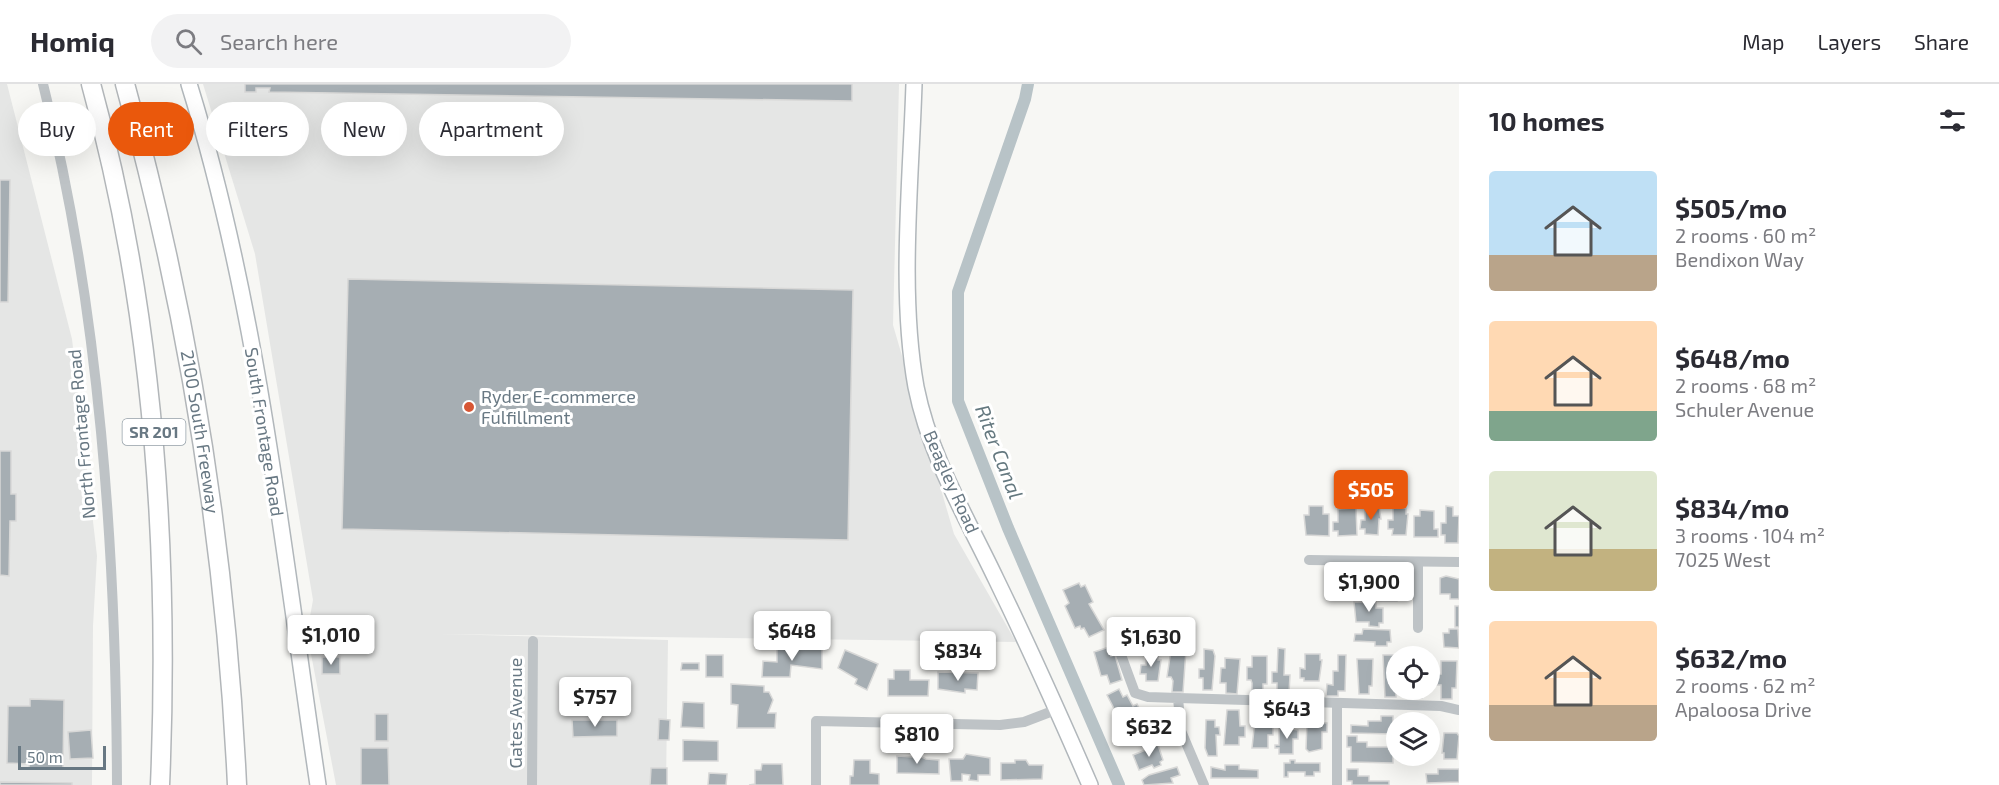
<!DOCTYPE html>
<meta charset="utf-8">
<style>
body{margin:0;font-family:"Exo 2",sans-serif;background:#f2f2f3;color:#2b2b33;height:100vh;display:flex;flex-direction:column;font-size:22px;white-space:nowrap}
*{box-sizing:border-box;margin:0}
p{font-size:20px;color:#7c7c81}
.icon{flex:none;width:33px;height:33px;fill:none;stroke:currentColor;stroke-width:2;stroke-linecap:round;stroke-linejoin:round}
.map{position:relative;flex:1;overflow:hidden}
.details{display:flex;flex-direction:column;background:#fff;width:540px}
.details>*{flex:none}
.banner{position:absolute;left:18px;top:18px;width:570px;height:54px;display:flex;gap:12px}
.tools{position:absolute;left:1386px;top:562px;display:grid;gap:12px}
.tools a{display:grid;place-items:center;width:54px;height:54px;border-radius:50%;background:#fff;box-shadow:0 6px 24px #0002;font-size:30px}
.scale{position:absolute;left:18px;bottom:15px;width:88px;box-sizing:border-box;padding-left:6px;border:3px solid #687883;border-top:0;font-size:16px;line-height:21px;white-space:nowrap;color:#687883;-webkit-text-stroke:4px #fff;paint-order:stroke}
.price{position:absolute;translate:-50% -51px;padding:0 14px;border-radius:6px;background:#fff;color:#222;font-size:20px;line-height:39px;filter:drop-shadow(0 2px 3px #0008)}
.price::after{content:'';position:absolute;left:50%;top:36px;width:18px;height:14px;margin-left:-9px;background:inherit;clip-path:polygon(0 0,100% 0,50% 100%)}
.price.current{background:#ea580c;color:#fff}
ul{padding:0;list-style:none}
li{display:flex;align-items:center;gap:18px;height:150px;padding:0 30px}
li span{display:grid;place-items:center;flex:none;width:168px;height:120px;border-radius:6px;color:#555}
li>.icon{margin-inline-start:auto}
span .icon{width:72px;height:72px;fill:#fffc;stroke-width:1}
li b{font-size:26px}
h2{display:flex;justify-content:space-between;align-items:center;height:72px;padding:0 30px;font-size:26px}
.tag{padding:0 21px;border-radius:27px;background:#fff;box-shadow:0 6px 24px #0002;font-size:21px;line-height:54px}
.tag.current{background:#ea580c;color:#fff}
header{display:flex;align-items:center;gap:36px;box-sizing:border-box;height:84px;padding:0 30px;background:#fff;border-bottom:2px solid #e1e1e2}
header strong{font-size:28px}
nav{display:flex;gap:33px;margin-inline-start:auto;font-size:21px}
.search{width:420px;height:54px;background:#f2f2f3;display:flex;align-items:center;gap:15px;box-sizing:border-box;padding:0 21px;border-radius:33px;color:#7c7c81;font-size:22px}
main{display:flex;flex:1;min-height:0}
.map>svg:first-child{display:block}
</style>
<header>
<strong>Homiq</strong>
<div class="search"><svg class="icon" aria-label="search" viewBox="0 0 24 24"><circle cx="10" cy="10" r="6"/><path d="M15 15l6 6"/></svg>Search here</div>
<nav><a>Map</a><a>Layers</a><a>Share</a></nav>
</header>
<main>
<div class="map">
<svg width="1459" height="701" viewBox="0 0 1459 701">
<rect width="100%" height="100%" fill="#f7f7f4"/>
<g fill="#e5e6e5">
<polygon points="0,0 7,0 72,255 97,472 93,542 92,701 0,701"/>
<polygon points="203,0 899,0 893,241 954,450 1016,558 440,550 668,556 666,701 336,701 307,549 313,516 255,170"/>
</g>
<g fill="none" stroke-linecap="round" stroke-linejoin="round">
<polyline stroke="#b8c3c7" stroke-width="12" points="1028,0 1025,15 958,208 958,317 1008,444 1119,701"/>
</g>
<g fill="#a6aeb3" stroke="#d8d8d7" stroke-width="1.5">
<polygon points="245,0 852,0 852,17 269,8 270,4 256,4 256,8 245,8"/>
<polygon points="0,96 10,96 8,218 0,218"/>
<polygon points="348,195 853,206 848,456 342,445"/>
<polygon points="0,367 11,367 11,410 16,410 16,437 10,437 9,492 0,491"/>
<polygon points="1309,422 1323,422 1323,430 1329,430 1329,452 1306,451 1304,431 1309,431"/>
<polygon points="1446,422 1453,423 1453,432 1459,432 1458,459 1445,459 1445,451 1441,451 1441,439 1446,439"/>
<polygon points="1365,423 1379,423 1381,435 1379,435 1378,451 1365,450 1365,445 1360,445 1361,436 1365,436"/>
<polygon points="1356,424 1357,451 1338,452 1338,447 1333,447 1333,438 1338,438 1338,425"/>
<polygon points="1393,424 1406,424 1406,430 1408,430 1406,451 1392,451 1393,445 1388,445 1388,436 1393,436"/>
<polygon points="1420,426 1434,427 1434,445 1438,445 1438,453 1414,453 1414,432 1420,432"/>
<polygon points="1368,491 1397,494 1397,517 1379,517 1369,515 1369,510 1354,510 1354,494 1368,494"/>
<polygon points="1446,492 1459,495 1459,515 1450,515 1450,510 1440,510 1440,494"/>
<polygon points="1079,499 1081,503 1085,501 1093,518 1089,520 1104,546 1089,553 1084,544 1081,545 1080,542 1075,544 1065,522 1069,519 1063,506"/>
<polygon points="1354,518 1376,518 1376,524 1383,524 1383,539 1379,539 1379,543 1369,542 1369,538 1356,538"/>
<rect x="1455" y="522" width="4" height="21"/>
<polygon points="1363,545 1390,546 1391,558 1387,558 1387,562 1375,562 1375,558 1354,557 1355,550 1362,550"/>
<polygon points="1449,545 1458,545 1459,564 1444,563 1443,549 1449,549"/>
<polygon points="1109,563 1111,572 1115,571 1122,596 1110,600 1107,591 1101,592 1094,568"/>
<polygon points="777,564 822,565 822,585 791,581 790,593 762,593 763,577 777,578"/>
<polygon points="1278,564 1285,565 1284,591 1290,591 1289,609 1277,609 1277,599 1272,599 1272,588 1277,588"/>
<polygon points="1204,565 1213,566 1215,572 1212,606 1203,606 1203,594 1199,594 1199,585 1204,585"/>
<polygon points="845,566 878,580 867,606 855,600 857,595 838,584"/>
<polygon points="1171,566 1186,566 1183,608 1172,608 1173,597 1171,593 1167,593"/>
<polygon points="1305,570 1320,570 1320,576 1322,576 1319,597 1304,597 1304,594 1300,594 1300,584 1305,585"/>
<rect x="706" y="571" width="17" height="22"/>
<polygon points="1146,571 1158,571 1158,576 1161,576 1158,597 1146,597 1146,590 1140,590 1141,581 1146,581"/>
<polygon points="1338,571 1346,571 1345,607 1338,607 1338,612 1326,612 1327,600 1333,601 1333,587 1338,587"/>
<polygon points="1383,571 1399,571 1396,573 1396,613 1385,613"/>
<polygon points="1252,572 1267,572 1267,600 1263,600 1263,610 1252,610 1252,599 1251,596 1247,596 1247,583 1252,583"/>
<rect x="322" y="573" width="18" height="17"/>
<polygon points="1225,574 1240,575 1237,610 1226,609 1226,599 1220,599 1221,584 1225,584"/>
<polygon points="1357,575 1373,575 1372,602 1369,602 1369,610 1359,610"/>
<polygon points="1441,577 1457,577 1456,604 1452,604 1452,615 1441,615 1441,601 1436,601 1437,590 1441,590"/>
<polygon points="682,579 699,579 699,586 681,586"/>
<polygon points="894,586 910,586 910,596 929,596 928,612 888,612 888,595 894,595"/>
<polygon points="938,588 978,589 977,606 965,605 965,609 938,605"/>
<polygon points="731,600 764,602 764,608 769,608 773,616 768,629 776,629 775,644 737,644 738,621 731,620"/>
<polygon points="1119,605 1123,613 1127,611 1133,622 1137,620 1140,626 1120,636 1107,611"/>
<rect x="1411" y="606" width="11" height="8"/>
<polygon points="30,615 64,616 63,685 29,685 29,680 7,679 8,622 30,622"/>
<polygon points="683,618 704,619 704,644 681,643"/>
<polygon points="1227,626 1239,626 1240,642 1245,642 1245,653 1239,653 1239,661 1224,661"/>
<polygon points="1256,626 1266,626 1266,637 1273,639 1273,651 1268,651 1268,664 1252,664"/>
<rect x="375" y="630" width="13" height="27"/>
<polygon points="1145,632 1153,651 1145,655 1143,652 1130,659 1122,644 1132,637 1133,639"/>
<polygon points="1381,632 1393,632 1393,650 1351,649 1351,641 1368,642 1368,637 1381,637"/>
<polygon points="659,635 670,636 669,656 658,656"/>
<polygon points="572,636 617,636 617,652 573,653"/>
<polygon points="1206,636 1215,636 1215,643 1219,643 1220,651 1216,651 1217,672 1208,672 1205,664"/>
<polygon points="1307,638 1327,639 1327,648 1322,648 1322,665 1309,668 1306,665"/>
<polygon points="1430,641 1435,641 1435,657 1430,656 1430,671"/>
<polygon points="1279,643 1298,646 1298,655 1293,655 1293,670 1279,670 1279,664 1275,664 1275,661 1279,661"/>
<polygon points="91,646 93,674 70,675 68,648"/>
<polygon points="1444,649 1457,649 1459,652 1457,675 1444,675 1444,669 1442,669"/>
<polygon points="1347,652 1357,652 1357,658 1367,658 1367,663 1393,663 1393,679 1351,678 1351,663 1347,663"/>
<polygon points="683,656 718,657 718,677 683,677"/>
<polygon points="1158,661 1163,676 1160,678 1161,681 1154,684 1152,681 1139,686 1133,671"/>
<polygon points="361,664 388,664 389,701 361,701"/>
<polygon points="913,669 926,675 939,676 939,690 897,689 897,672 913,673"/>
<polygon points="966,670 990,674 990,691 978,691 978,697 969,696 970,691 962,690 962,697 951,697 949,675 963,675"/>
<polygon points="854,676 870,676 870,689 879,690 879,701 850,701 850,692 853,692"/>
<polygon points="1015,676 1026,676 1029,681 1043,681 1042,695 1001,696 1001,679 1015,679"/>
<polygon points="1290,676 1295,676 1295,679 1320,679 1320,688 1314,688 1314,692 1305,692 1305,688 1288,688 1288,693 1284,693 1284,679 1290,679"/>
<polygon points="762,680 782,680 783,701 749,701 755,700 755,686 761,686"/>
<polygon points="1225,681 1239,681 1239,685 1258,686 1258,694 1211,694 1211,683 1225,686"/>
<polygon points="1177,683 1180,691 1171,694 1173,699 1144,701 1142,696 1149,691"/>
<polygon points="651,684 667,684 667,701 650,701"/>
<polygon points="1347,685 1358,685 1358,692 1369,692 1369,697 1389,697 1389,701 1352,701 1352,697 1347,697"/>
<polygon points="1438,685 1459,685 1459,698 1427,699 1426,690 1438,690"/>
<polygon points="709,689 727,690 726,701 708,701"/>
<polygon points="0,698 72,699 72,701 0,701"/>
</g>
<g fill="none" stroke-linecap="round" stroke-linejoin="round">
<g stroke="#b1b7bb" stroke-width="18">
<g id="secondary">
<path d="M189,0c70,225 94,468 129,701"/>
<path d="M914,0c-3,96 -15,209 2,303 14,70 50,129 80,192 33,68 64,137 94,206"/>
</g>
</g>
<g stroke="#b2b6b9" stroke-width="21">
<g id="highway">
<path d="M91,0c63,228 79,465 69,701"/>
<path id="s1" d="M125,0c63,229 101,464 112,701"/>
</g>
</g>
<g stroke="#bec3c6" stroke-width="10">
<path d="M43,0c57,225 73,469 74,701"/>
<polyline points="1309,476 1459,478"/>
<polyline points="1418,478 1418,544"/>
<polyline points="1117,560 1135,609 1148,613 1178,614 1181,647 1204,701"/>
<polyline points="1178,614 1441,622 1459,626"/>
<polyline points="1337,620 1337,701"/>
<polyline points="532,701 533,557"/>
<polyline points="816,701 816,637 1000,641 1024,638 1058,625"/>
</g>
<use href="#secondary" stroke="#fff" stroke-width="15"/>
<use href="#highway" stroke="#fff" stroke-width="18"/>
</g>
<circle fill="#d75634" stroke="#fff" stroke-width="2" cx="469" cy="323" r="6"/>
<g text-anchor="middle" stroke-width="6" stroke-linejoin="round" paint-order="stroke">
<rect fill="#fff" stroke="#95a0a8" stroke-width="1.5" x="122.5" y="335" width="63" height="26" rx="4.5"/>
<g font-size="16" font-weight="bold" fill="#687883">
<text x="154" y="354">SR 201</text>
</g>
<g font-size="18" fill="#687883" stroke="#fff" text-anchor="start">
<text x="481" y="319">Ryder E-commerce<tspan x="481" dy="21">Fulfillment</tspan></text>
</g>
<g font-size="18" fill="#687883" stroke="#fff">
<text dy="6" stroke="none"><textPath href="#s1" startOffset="356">2100 South Freeway</textPath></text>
<text transform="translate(264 348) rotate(81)" y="6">South Frontage Road</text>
<text transform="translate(82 350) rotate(-95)" y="6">North Frontage Road</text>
<text transform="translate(951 398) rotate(66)" y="6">Beagley Road</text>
<text transform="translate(516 629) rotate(-90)" y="6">Gates Avenue</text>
</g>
<g font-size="20" font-style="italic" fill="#64787f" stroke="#fff">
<text transform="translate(999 368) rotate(69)" y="7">Riter Canal</text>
</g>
</g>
</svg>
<div class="tools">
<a><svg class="icon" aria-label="locate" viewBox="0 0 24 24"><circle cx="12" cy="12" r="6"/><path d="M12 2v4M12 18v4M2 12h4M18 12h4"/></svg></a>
<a><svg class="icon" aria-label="layers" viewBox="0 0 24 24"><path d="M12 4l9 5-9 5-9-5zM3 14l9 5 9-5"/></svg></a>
</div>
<div class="scale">50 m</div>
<b class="price current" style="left:1371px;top:437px">$505</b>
<b class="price" style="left:1369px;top:529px">$1,900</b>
<b class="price" style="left:792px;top:578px">$648</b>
<b class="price" style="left:331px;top:582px">$1,010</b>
<b class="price" style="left:1151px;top:584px">$1,630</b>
<b class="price" style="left:958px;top:598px">$834</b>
<b class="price" style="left:595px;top:644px">$757</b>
<b class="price" style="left:1287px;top:656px">$643</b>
<b class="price" style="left:1149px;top:674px">$632</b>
<b class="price" style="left:917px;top:681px">$810</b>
<div class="banner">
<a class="tag">Buy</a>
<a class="tag current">Rent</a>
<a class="tag">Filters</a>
<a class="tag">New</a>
<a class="tag">Apartment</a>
</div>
</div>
<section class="details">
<h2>10 homes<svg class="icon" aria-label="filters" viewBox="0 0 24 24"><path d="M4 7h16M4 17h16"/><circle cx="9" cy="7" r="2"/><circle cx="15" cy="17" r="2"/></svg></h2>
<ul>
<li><span style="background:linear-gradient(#bfe0f5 70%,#b9a48a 0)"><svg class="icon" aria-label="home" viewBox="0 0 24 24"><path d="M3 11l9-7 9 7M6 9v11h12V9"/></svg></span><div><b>$505/mo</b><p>2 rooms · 60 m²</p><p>Bendixon Way</p></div></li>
<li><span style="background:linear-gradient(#ffd9b3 75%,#7fa58c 0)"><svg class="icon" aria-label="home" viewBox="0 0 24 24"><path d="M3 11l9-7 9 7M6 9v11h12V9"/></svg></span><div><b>$648/mo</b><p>2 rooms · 68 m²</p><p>Schuler Avenue</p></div></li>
<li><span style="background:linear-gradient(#dfe7d0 65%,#c2b280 0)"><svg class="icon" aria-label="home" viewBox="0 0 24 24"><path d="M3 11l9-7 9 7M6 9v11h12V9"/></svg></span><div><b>$834/mo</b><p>3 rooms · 104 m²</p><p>7025 West</p></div></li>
<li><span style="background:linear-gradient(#ffd9b3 70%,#b9a48a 0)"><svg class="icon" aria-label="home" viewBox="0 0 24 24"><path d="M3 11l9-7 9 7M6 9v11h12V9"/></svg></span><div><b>$632/mo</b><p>2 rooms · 62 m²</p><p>Apaloosa Drive</p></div></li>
</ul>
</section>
</main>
